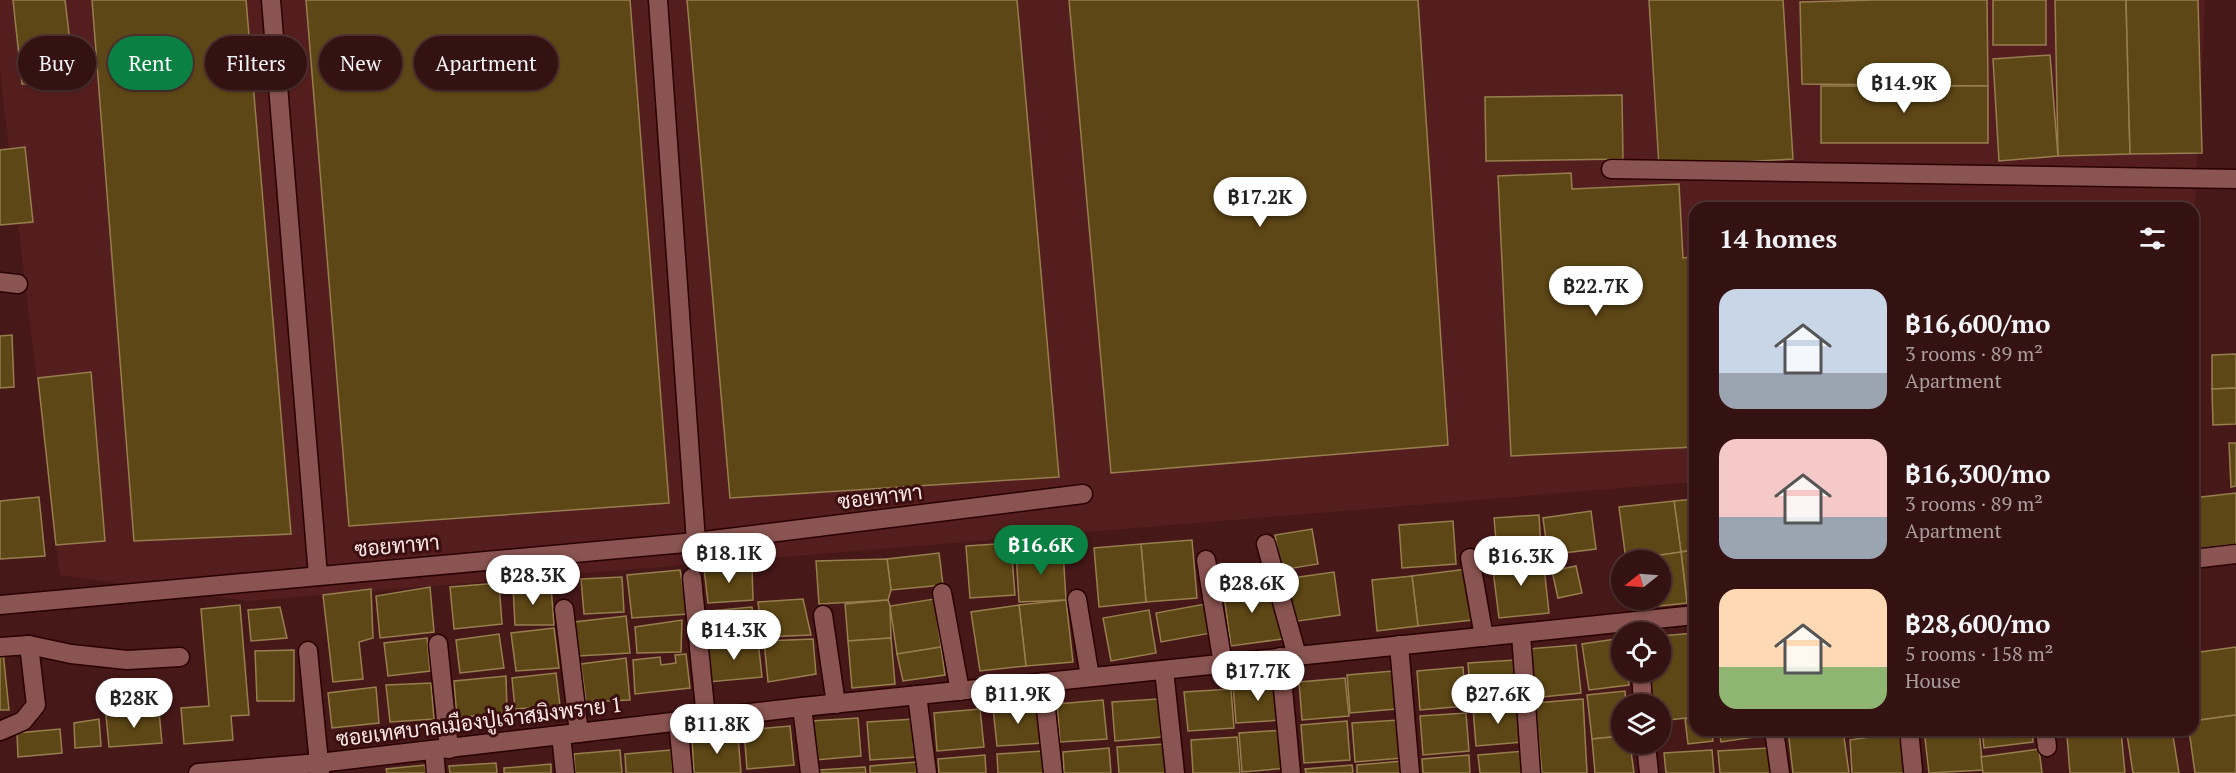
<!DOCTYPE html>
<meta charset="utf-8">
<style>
body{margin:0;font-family:"PT Serif",Sarabun,serif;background:#402020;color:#f1f3f6;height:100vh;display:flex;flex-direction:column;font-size:22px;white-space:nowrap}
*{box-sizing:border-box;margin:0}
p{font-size:20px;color:#aa9e9f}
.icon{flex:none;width:33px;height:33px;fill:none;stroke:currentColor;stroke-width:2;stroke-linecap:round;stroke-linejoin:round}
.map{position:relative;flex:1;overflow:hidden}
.details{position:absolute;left:1689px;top:202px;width:510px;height:534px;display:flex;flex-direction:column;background:#351212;border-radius:18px;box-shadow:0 2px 4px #0004,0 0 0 2px #4f3232}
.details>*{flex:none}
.banner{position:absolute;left:18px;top:36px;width:570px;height:54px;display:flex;gap:12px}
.needle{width:39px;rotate:253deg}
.fabs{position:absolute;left:1611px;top:550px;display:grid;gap:12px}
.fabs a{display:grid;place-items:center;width:60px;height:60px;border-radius:50%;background:#351212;box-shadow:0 2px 4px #0004,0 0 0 2px #4f3232;font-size:30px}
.price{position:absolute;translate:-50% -51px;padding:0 14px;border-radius:21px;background:#fff;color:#222;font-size:20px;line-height:39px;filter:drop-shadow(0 2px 3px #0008)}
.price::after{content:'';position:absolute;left:50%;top:36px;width:18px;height:14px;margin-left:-9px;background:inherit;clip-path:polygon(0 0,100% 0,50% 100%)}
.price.on{background:#0b8043;color:#fff}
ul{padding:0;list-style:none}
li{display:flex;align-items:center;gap:18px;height:150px;padding:0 30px}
li span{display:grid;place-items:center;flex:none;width:168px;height:120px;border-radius:18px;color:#555}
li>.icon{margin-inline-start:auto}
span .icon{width:72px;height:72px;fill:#fffc;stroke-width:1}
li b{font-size:26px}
h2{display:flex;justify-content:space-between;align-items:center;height:72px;padding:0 30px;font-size:26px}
.chip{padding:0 21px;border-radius:27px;background:#351212;box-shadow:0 2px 4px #0004,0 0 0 2px #4f3232;font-size:21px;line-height:54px}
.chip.on{background:#0b8043;color:#fff}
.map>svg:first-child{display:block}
</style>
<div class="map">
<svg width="2236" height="773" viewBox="0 0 2236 773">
<rect width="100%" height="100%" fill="#471818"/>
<polygon fill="#551e1e" points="0,0 2205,0 2193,241 2193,208 1695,208 1695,482 248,601 60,575 0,72"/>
<g fill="#5e4716" stroke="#977e4f" stroke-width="1.5">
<polygon points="13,0 65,0 75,84 22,84"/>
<polygon points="92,0 246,0 291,534 134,541"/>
<polygon points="306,0 630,0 669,503 349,526"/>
<polygon points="687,0 1017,0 1059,477 730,498"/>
<polygon points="1069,0 1418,0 1448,445 1111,473"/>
<polygon points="1649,0 1783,0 1793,159 1659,167"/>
<polygon points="1875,0 1987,0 1988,86 1802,84 1800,2"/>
<rect x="1993" y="0" width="53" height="45"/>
<polygon points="2055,0 2126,0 2130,154 2058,156"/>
<polygon points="2126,0 2198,0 2202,153 2130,154"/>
<polygon points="2050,55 2058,156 1999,161 1993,59"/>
<rect x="1821" y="86" width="167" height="57"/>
<polygon points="1622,95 1623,159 1486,161 1485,97"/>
<polygon points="25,147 33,222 0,225 0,150"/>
<polygon points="1571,173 1572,189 1679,184 1683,258 1693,257 1695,299 1695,447 1511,456 1498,176"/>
<rect x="2193" y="248" width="6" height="190"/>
<polygon points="12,335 14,387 0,388 0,336"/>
<polygon points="2236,354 2236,388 2212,389 2212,355"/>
<polygon points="91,372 105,541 56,545 38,378"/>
<polygon points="2236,388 2236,424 2213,425 2212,389"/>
<polygon points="2229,443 2236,443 2236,486 2231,487"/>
<polygon points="2236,493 2236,544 2193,549 2193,498"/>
<polygon points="39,497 45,556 0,559 0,501"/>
<polygon points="1695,499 1695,550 1681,552 1674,501"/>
<polygon points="1674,501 1681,552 1626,560 1619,507"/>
<polygon points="1591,511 1596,549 1548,555 1543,518"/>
<polygon points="1539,515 1541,549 1497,552 1494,518"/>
<polygon points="1453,521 1456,564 1402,568 1399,525"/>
<polygon points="1312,529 1318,564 1281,570 1275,535"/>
<polygon points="1192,540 1197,598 1146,602 1141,544"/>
<polygon points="1011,543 1015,595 970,598 966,546"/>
<polygon points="1141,544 1146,602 1099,607 1094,548"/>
<polygon points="1063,550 1066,600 1019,602 1016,553"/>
<polygon points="1695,550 1695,602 1687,603 1681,552"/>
<polygon points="1681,552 1687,603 1632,609 1631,600 1660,600 1660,561 1626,560"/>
<polygon points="939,553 943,585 891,590 887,559"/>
<polygon points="1543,557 1549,613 1499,618 1492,562"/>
<polygon points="887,559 891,590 888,600 819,604 816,561"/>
<polygon points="752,565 753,600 708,603 704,568"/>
<polygon points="1576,566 1582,593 1558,598 1552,571"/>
<polygon points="1467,569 1473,620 1418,626 1412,576"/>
<polygon points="680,570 688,614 632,618 627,575"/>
<polygon points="1334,572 1340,615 1291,622 1285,579"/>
<polygon points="1412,576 1418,626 1377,631 1372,580"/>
<polygon points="622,577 624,612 584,614 581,579"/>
<polygon points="1274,582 1282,639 1231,646 1223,589"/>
<polygon points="499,583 502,624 454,629 450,587"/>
<polygon points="551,586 554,625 515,625 513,587"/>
<polygon points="430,587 434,632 380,638 376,596"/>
<polygon points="371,589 373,638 359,642 363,679 333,682 323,595"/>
<polygon points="803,599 811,635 762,637 758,602"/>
<polygon points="934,599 941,647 897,654 890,606"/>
<polygon points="888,600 890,606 891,638 848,641 845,604"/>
<polygon points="1066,600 1073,662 1026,666 1019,605"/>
<polygon points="1205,604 1211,633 1161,642 1156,613"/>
<polygon points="240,605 249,715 231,716 233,740 184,744 181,708 209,706 201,609"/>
<polygon points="1019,605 1026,666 980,671 971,612"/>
<polygon points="280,607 287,638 251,641 248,610"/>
<polygon points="752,607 756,637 715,640 710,611"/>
<polygon points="1149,610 1156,653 1111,661 1103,618"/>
<polygon points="626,616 630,653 578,656 574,622"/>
<polygon points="682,620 681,652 637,653 635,627"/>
<polygon points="554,628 559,668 516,671 511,633"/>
<polygon points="1695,633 1695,717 1660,721 1660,705 1649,705 1645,672 1660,672 1660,636"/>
<polygon points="499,634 504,668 460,673 456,640"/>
<polygon points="427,638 430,671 388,676 384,643"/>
<polygon points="891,638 895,684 852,688 848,641"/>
<polygon points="1622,638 1622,672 1627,672 1629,685 1589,690 1582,644"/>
<polygon points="813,639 816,674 768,682 764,641"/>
<polygon points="758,640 762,677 708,682 706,645"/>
<polygon points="1576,645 1581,693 1532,698 1528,649"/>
<polygon points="941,647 945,675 903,681 897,654"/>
<polygon points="2236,647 2236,715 2193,721 2193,653"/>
<polygon points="294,650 294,701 257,701 255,651"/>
<polygon points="0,652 3,652 9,710 0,710"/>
<polygon points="686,654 690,688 635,694 633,660 660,657 661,665 676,663 675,655"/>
<polygon points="626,658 630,700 586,702 581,664"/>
<polygon points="1515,660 1518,698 1471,702 1468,663"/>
<polygon points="1463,667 1466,706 1420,710 1417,671"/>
<polygon points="1393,671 1396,709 1350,713 1347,675"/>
<polygon points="556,673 560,706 515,709 512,678"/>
<polygon points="506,676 507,712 457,718 454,681"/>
<polygon points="1345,678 1349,716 1302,720 1299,682"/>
<polygon points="1279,682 1282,720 1236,723 1233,685"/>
<polygon points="431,683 434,719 390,722 386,685"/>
<polygon points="376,687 379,723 332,728 328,693"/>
<polygon points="1231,689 1234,728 1188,731 1184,692"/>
<polygon points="1625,691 1626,705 1622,705 1622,736 1592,739 1587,695"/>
<polygon points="1158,699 1161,737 1115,741 1112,702"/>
<polygon points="1583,699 1587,773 1542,773 1535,703"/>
<polygon points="1103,700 1107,739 1060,742 1057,704"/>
<polygon points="1040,704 1043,743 997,746 993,708"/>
<polygon points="1520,704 1523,742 1476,746 1473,708"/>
<polygon points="980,709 984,747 937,751 934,713"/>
<polygon points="159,711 162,743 109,747 106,715"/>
<polygon points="1466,713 1469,751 1423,755 1420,716"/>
<polygon points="2236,715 2236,773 2195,773 2189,730 2193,730 2193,721"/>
<polygon points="1695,717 1695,730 1711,730 1713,741 1688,744 1685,719"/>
<polygon points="858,718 861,756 815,760 811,721"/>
<polygon points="99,719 101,746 75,748 74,723"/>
<polygon points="914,719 917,757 870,760 867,722"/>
<polygon points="1399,720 1402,758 1355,762 1352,723"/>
<polygon points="1347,721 1350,760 1304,763 1301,725"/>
<polygon points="790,726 794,765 747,769 744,730"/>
<polygon points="60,729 62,753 18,757 17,733"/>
<polygon points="1285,730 1289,768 1242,772 1239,733"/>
<polygon points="1719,730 1767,730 1768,735 1721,742"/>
<polygon points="1788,730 1843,730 1849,773 1793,773"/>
<polygon points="1924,730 1979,730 1983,770 1929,773"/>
<polygon points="1982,730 2032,730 2033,742 1984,748"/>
<polygon points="2151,730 2172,730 2179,773 2133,773 2127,734"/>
<polygon points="2121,731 2125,773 2070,773 2067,736"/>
<polygon points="1899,733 1906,773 1852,773 1850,740"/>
<polygon points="738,735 741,773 694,773 692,738"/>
<polygon points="1622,736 1622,744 1630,744 1634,773 1595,773 1592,739"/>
<polygon points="1237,737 1240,773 1193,773 1191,740"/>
<polygon points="1164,744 1166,773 1119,773 1117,747"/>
<polygon points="1109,748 1111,773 1064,773 1063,752"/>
<polygon points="1769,748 1771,773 1720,773 1718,751"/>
<polygon points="2039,749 2042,773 1983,773 1981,757"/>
<polygon points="620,750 622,773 575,773 574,754"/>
<polygon points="671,750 673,773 626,773 625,754"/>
<polygon points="1712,750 1714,773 1666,773 1664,753"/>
<polygon points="1043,751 1045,773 998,773 997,754"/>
<polygon points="1525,751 1526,773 1480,773 1478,755"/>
<polygon points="985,755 986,773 939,773 938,759"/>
<polygon points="1469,755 1470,773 1423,773 1422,759"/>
<polygon points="1403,761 1404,773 1357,773 1357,765"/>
<polygon points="916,762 917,773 870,773 870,766"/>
<polygon points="496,763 497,773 450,773 449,766"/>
<polygon points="551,764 551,773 504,773 504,768"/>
<polygon points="425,765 426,773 387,773 386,769"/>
<polygon points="1352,765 1353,773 1306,773 1305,769"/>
<polygon points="865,767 866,773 819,773 819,770"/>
</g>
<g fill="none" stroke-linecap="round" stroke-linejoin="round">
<g stroke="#2a0103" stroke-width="21">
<g id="minor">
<polyline points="271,0 318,576"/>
<polyline points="658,0 696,542"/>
<polyline points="1611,169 2236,179"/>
<polyline points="0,282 18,284"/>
<polyline points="1266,544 1297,656"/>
<polyline points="1470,558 1484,637"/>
<polyline points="2193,559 2236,554"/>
<polyline points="1206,560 1223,664"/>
<polyline points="692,578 706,718"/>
<polyline points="942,593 960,691"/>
<polyline points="1077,599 1090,677"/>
<polyline points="0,605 696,542 1083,494"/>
<polyline points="564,609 579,733"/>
<polyline points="823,615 836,704"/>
<polyline points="1521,634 1531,773"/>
<polyline points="438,644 449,749"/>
<polyline points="1399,645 1410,773"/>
<polyline points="0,647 29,645 71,654 127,660 180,657"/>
<polyline points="308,651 320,773"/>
<polyline points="1280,657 1291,773"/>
<polyline points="1164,670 1175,773"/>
<polyline points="1641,672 1643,705"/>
<polyline points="1043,682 1053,773"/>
<polyline points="917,695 927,773"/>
<polyline points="802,707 810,773"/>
<polyline points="678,721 683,773"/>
<polyline points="1774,730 1780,773"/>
<polyline points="1909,730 1913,770"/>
<polyline points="2045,730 2047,747"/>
<polyline points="0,731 23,721 36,705 29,645"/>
<polyline points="561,735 565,773"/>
<polyline points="1646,744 1649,773"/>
<polyline points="434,750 436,773"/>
<polyline points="198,773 319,763 802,707 1695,615"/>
</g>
</g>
<use href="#minor" stroke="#895451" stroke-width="18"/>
</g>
<g text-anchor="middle" stroke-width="6" stroke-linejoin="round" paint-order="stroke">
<g font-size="21" fill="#fce8e7" stroke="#3b0e0f">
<text transform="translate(880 497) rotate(-7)" y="7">ซอยทาทา</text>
<text transform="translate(397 546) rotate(-5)" y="7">ซอยทาทา</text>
<text transform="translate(479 722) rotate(-7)" y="7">ซอยเทศบาลเมืองปู่เจ้าสมิงพราย 1</text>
</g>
</g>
</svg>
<div class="fabs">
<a><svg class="needle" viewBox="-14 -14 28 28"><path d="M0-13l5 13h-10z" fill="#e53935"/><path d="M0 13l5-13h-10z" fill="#aa9e9f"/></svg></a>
<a><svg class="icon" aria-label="locate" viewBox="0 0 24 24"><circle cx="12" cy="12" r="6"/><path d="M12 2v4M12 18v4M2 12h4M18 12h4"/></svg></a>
<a><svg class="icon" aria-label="layers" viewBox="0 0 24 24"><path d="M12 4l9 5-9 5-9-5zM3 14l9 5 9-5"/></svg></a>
</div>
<b class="price" style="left:1904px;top:114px">฿14.9K</b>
<b class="price" style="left:1260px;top:228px">฿17.2K</b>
<b class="price" style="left:1596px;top:317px">฿22.7K</b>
<b class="price on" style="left:1041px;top:576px">฿16.6K</b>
<b class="price" style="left:729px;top:584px">฿18.1K</b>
<b class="price" style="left:1521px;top:587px">฿16.3K</b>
<b class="price" style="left:533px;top:606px">฿28.3K</b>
<b class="price" style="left:1252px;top:614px">฿28.6K</b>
<b class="price" style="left:734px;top:661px">฿14.3K</b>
<b class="price" style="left:1258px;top:702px">฿17.7K</b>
<b class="price" style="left:1018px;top:725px">฿11.9K</b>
<b class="price" style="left:1498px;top:725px">฿27.6K</b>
<b class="price" style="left:134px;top:729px">฿28K</b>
<b class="price" style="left:717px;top:755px">฿11.8K</b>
<div class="banner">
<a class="chip">Buy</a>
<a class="chip on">Rent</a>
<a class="chip">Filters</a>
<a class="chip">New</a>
<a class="chip">Apartment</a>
</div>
<section class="details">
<h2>14 homes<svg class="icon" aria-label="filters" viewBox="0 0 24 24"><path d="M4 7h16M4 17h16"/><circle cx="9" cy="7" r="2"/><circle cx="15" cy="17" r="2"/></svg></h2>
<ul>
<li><span style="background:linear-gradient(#c9d6e8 70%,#9aa5b1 0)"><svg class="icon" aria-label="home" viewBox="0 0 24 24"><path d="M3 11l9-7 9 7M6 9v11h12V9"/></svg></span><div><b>฿16,600/mo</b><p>3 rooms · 89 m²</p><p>Apartment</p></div></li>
<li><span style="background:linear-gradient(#f6c9c9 65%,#9aa5b1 0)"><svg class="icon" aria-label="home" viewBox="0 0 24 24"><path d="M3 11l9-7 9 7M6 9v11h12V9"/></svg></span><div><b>฿16,300/mo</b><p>3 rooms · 89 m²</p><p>Apartment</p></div></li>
<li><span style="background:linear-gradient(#ffd9b3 65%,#8fb573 0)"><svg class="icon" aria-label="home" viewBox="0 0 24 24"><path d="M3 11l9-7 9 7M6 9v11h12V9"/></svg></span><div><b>฿28,600/mo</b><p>5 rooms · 158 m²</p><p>House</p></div></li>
</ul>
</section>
</div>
